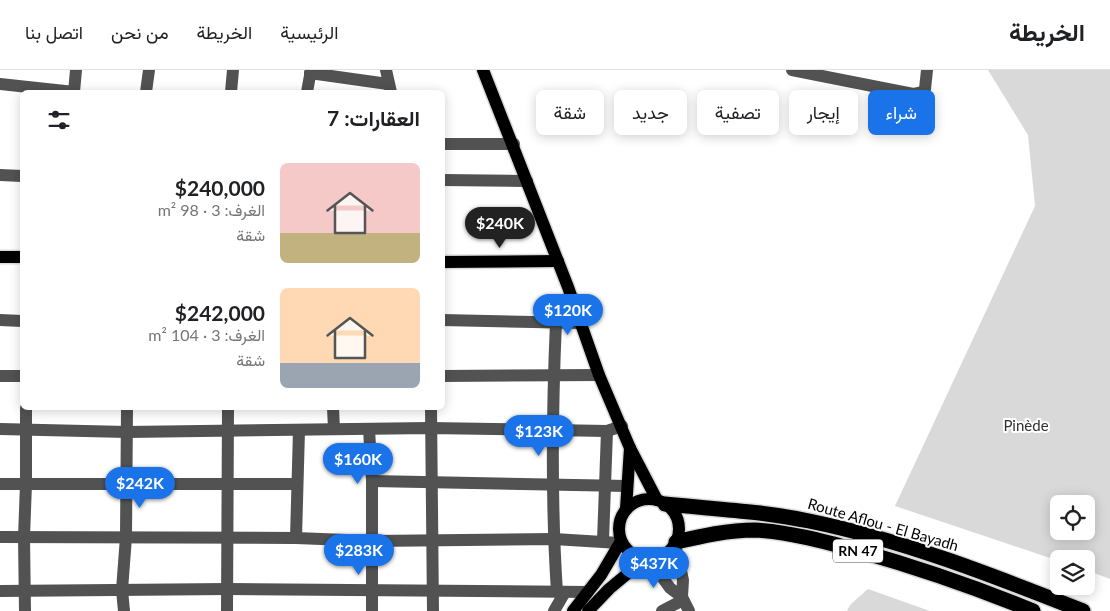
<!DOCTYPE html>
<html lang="ar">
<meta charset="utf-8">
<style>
body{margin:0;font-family:Lato,Vazirmatn,sans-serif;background:#f6f6f6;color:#202124;direction:rtl;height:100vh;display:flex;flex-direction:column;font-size:19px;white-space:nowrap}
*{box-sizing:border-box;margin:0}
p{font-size:16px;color:#757577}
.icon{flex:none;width:28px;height:28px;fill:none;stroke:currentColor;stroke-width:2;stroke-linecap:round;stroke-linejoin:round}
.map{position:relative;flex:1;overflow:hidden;direction:ltr}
.drawer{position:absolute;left:20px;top:20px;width:425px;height:320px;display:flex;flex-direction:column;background:#fff;border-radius:8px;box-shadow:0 2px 12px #0003;direction:rtl}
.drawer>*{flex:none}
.guide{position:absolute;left:460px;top:20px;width:475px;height:45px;direction:rtl;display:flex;gap:10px}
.controls{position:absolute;left:1050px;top:425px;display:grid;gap:10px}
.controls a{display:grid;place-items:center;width:45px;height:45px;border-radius:8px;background:#fff;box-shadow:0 2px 12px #0003;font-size:25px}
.price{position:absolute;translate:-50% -42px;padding:0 11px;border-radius:18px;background:#1a73e8;color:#fff;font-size:16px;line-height:32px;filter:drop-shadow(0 1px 2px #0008)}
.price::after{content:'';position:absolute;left:50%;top:30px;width:15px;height:11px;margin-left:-8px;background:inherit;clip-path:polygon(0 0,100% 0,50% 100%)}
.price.on{background:#222;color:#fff}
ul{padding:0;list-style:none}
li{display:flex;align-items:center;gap:15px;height:125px;padding:0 25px}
li span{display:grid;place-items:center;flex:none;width:140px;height:100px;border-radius:8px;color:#555}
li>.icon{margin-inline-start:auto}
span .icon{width:60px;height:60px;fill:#fffc;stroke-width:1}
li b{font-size:21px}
h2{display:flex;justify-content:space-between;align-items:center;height:60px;padding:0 25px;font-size:21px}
.chip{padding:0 18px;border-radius:8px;background:#fff;box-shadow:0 2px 12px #0003;font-size:18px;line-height:45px}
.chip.on{background:#1a73e8;color:#fff}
header{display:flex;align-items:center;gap:30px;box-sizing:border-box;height:70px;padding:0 25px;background:#fff;border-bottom:1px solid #e0e0e0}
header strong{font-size:24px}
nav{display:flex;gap:28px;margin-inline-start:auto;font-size:18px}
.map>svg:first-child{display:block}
</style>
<header>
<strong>الخريطة</strong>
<nav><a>الرئيسية</a><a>الخريطة</a><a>من نحن</a><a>اتصل بنا</a></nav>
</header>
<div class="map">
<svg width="1110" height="541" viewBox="0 0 1110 541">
<rect width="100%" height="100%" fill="#fff"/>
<g fill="#d9d9d9" fill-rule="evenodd">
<path d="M988,0h122v509l-24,-9v-11h-27v2l-164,-55 140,-300 -7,-71zM1059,434h27v27h-27z"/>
<polygon points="868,519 930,541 847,541 850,535"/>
</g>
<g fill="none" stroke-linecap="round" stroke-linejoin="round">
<g stroke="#dbdbdb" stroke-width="15">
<g id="major">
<polyline points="483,0 568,217 599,305 630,378 657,430"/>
<polyline points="0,187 22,187"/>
<polyline points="442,192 558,191"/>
<circle cx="649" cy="459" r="30"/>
<polyline points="626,439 630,378"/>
<polyline points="573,541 601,505 621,471"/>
<polyline points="588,541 609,519 645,489"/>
</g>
</g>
<g stroke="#dbdbdb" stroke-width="18">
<g id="highway">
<path d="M665,434c48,5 97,7 144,17 94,19 185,55 274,90"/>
<path d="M676,472c26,-6 52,-12 79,-12 34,2 68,11 101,20 60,17 119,37 177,61"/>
</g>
</g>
<g stroke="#525252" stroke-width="12">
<polyline points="386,0 391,22"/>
<polyline points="792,0 913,24 922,22 925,19 927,0"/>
<polyline points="310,3 388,14"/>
<polyline points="0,14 74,22 76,0"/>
<polyline points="146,22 149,0"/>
<polyline points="231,22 233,0"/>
<polyline points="307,22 311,0"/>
<polyline points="442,74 514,74"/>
<polyline points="0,105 22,106"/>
<polyline points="442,110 527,111"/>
<polyline points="0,250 22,251"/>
<polyline points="442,250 581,253"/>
<path d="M556,252c-4,90 -5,180 1,270"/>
<polyline points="0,306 22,306"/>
<polyline points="442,306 599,305"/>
<polyline points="333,338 334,359"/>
<polyline points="431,338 433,541"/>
<polyline points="0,359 127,362 430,358 607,361 622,356"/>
<polyline points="369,359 372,411 372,541"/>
<polyline points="372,411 627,416"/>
<polyline points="0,414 297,414"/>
<polyline points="0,467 296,468 372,471 554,469 619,473"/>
<polyline points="296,468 299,360"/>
<polyline points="603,471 607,361"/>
<polyline points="675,474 683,510 682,527"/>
<polyline points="649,489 670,518 682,527 689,541"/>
<polyline points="0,521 228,519 588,522"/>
<polyline points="25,541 24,467 26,414 26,338"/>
<polyline points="124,541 122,520 126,467 127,338"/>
<polyline points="227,541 228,338"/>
<polyline points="554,541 565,522"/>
<polyline points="662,541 683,530"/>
</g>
<use href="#major" stroke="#000" stroke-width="12"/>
<use href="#highway" stroke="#000" stroke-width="15"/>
</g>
<g text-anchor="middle" stroke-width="4" stroke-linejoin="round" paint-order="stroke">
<rect fill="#fff" stroke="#4c4c4c" stroke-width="1" x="833" y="469.5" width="50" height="23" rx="4"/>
<g font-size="14" font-weight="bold" fill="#000">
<text x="858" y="486">RN 47</text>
</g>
<g font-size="15" fill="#303030" stroke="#fff">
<text x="1026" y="361">Pinède</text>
</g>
<g font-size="15" fill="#000" stroke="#fff">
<text transform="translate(883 455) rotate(16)" y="5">Route Aflou - El Bayadh</text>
</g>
</g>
</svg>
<div class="controls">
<a><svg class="icon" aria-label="locate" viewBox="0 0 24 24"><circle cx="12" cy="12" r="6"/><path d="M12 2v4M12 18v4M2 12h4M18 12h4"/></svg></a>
<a><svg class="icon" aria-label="layers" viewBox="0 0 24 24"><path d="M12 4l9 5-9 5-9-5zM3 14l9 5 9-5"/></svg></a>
</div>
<b class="price on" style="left:500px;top:179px">$240K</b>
<b class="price" style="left:568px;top:266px">$120K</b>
<b class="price" style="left:539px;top:387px">$123K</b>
<b class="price" style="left:358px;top:415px">$160K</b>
<b class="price" style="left:140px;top:439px">$242K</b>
<b class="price" style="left:359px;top:506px">$283K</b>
<b class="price" style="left:654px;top:519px">$437K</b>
<div class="guide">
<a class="chip on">شراء</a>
<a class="chip">إيجار</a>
<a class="chip">تصفية</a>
<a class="chip">جديد</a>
<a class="chip">شقة</a>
</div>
<section class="drawer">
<h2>العقارات: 7<svg class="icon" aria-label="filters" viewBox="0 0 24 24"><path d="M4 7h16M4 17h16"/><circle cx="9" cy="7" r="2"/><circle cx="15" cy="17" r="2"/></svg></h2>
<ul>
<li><span style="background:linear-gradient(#f6c9c9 70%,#c2b280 0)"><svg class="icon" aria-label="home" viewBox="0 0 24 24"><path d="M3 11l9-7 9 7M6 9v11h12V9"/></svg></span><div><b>$240,000</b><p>الغرف: 3 · 98 m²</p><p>شقة</p></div></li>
<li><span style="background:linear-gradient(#ffd9b3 75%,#9aa5b1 0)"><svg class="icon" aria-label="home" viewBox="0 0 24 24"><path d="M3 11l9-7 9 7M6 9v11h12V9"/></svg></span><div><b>$242,000</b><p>الغرف: 3 · 104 m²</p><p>شقة</p></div></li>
</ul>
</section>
</div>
